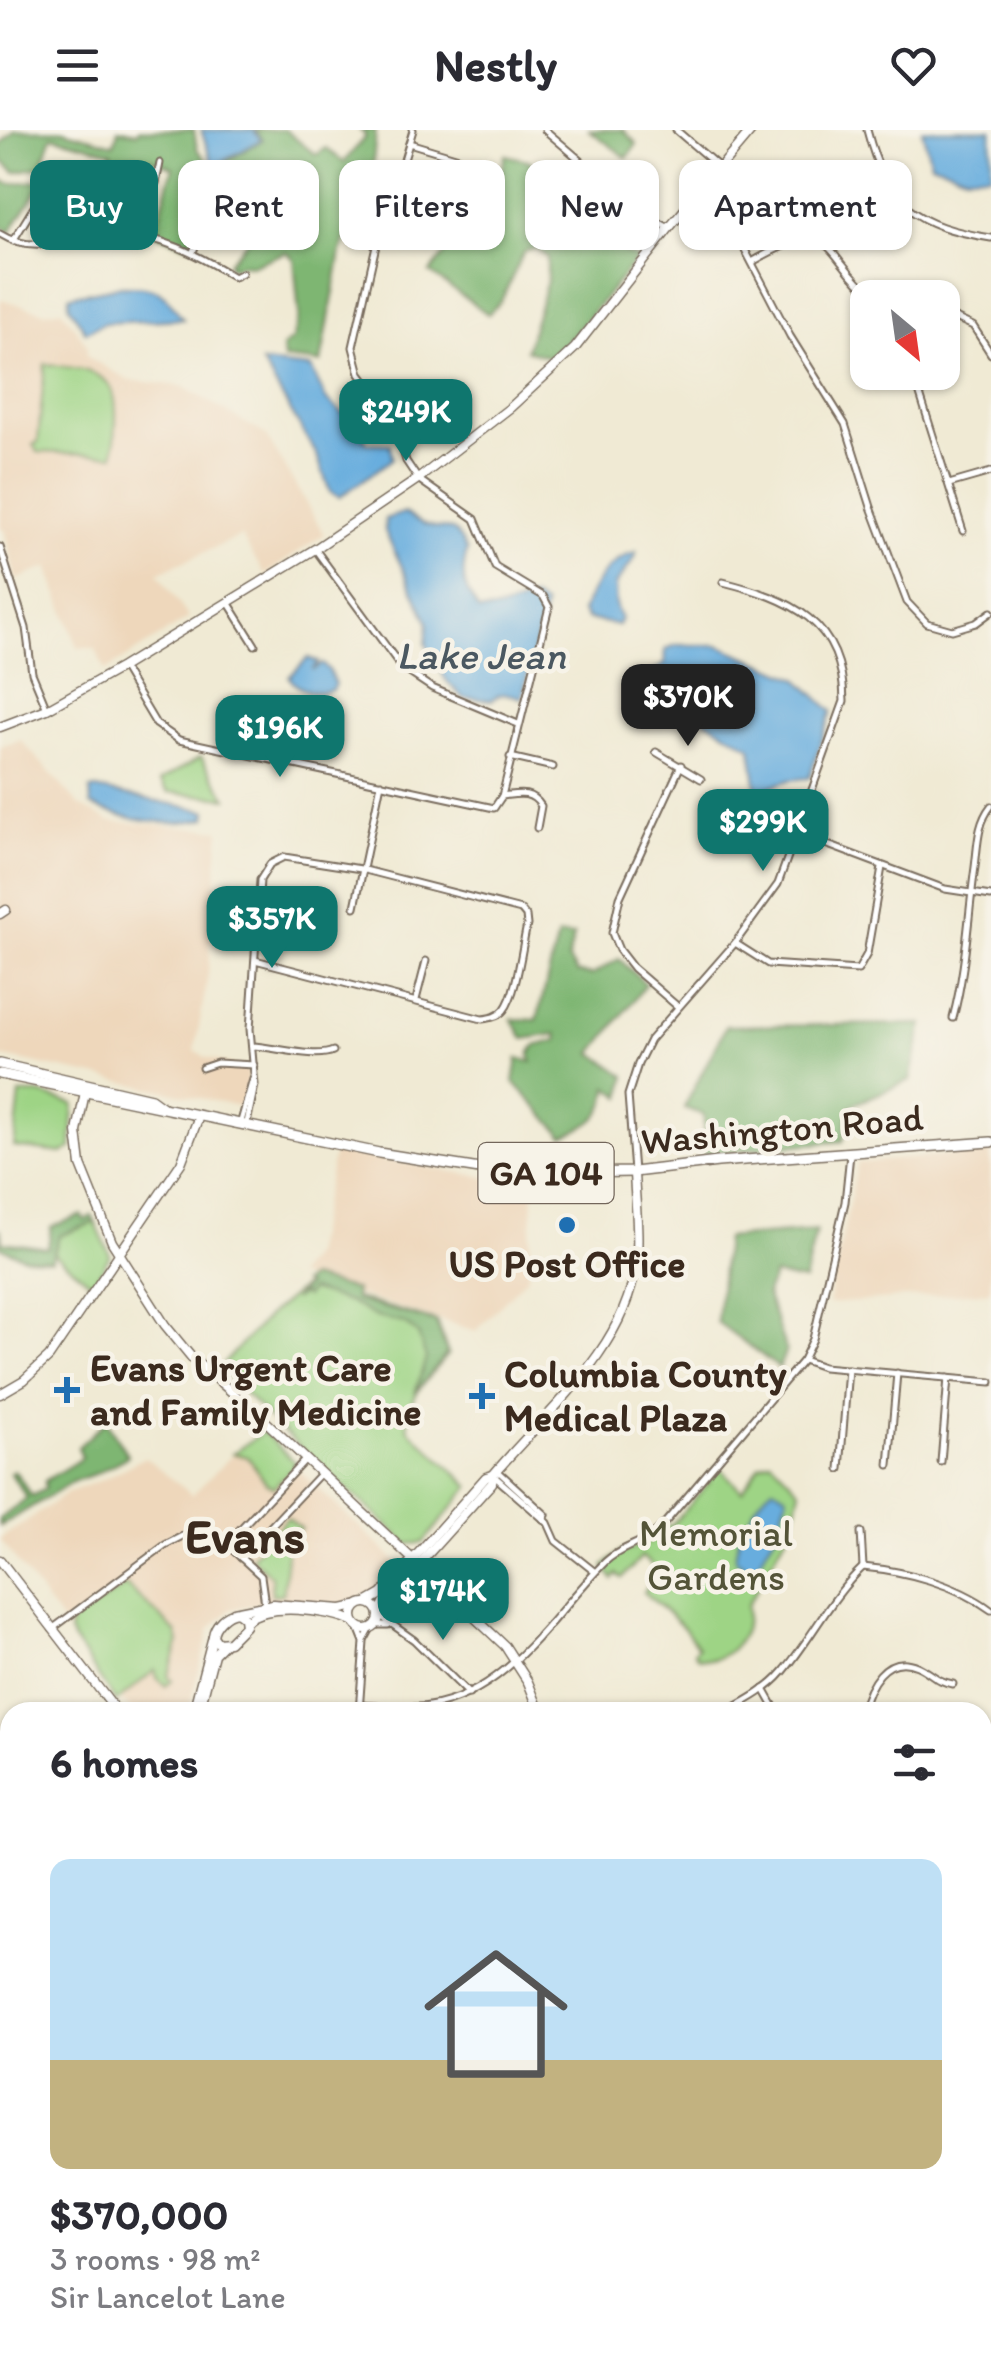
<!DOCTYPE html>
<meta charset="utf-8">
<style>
body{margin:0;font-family:Itim,sans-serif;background:#f7f7f7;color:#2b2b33;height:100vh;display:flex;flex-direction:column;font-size:38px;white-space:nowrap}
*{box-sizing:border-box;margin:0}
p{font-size:32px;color:#7c7c81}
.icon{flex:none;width:55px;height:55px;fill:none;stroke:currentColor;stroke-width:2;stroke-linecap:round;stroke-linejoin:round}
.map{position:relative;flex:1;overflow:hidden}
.drawer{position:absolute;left:0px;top:1572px;width:992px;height:672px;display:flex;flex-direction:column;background:#fff;border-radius:30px 30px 0 0;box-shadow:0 2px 8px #0004}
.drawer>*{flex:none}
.top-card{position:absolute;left:30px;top:30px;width:932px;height:90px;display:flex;gap:20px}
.needle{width:65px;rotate:151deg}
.controls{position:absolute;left:850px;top:150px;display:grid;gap:20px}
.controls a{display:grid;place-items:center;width:110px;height:110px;border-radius:20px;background:#fff;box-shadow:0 2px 8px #0004;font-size:50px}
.price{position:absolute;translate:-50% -85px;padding:0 22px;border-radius:20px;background:#0f766e;color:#fff;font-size:32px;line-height:65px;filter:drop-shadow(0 2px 5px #0008)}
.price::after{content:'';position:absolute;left:50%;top:60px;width:30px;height:22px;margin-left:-15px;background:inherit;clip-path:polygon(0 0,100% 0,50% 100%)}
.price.active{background:#222;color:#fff}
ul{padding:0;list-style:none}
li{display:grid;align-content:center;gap:20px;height:530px;padding:0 50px}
li span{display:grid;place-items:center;height:310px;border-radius:20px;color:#555}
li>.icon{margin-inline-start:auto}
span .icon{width:180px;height:180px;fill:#fffc;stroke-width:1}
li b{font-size:42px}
h2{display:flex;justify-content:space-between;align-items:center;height:120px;padding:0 50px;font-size:42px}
.chip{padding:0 35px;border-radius:20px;background:#fff;box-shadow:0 2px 8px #0004;font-size:35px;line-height:90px}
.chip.active{background:#0f766e;color:#fff}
header{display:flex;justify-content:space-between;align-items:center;height:130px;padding:0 50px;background:#fff;font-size:45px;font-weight:700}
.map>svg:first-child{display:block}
</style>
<header><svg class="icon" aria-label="menu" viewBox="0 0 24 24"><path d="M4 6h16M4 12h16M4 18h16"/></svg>Nestly<svg class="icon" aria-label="heart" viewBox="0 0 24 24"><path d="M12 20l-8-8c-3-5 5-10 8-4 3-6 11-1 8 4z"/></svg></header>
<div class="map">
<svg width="991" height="2243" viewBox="0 0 991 2243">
<rect width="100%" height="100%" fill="#f7f3e8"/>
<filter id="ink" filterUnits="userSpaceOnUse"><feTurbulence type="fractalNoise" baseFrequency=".01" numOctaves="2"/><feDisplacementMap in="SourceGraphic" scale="20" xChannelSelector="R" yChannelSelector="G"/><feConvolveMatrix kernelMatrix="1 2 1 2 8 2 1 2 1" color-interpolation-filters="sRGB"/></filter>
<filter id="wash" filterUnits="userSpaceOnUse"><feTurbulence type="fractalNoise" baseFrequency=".0048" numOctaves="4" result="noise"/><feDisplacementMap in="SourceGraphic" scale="40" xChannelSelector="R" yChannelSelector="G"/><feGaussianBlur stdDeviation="2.25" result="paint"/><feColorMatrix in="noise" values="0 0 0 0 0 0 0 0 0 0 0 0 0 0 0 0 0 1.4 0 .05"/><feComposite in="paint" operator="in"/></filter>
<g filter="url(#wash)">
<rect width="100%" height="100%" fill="#f0ead4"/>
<g fill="#eed7bb">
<polygon points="0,169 45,182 61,179 86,213 88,227 128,250 182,256 266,305 324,404 265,445 241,406 158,443 189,488 105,541 95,518 78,518 48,437 16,450 4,399 0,399"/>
<polygon points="21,610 79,675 109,691 220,700 208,844 195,920 205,927 249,941 243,977 0,926 0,617"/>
<polygon points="334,1022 534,1055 528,1146 476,1201 296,1146 312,1125"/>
<polygon points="991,1022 991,1161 828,1174 858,1033"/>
<polygon points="261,1305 400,1435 383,1458 345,1475 269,1472 231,1479 210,1498 188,1582 134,1582 116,1565 0,1409 69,1362 104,1349 145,1327 192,1365 232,1325"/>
</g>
<g fill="#9ed485" stroke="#6c7f52" stroke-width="2.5">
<path d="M45,234c76,8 74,20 69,91l-76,-3 -5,-7 5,-3z"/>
<polygon points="201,627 227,668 168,662 160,651"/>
<polygon points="20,964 40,964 74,974 71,1018 62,1023 14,1017"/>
<polygon points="95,1092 110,1125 95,1151 89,1151 54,1124 59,1106"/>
<path d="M307,1154l130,37 11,33c-19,23 -43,44 -40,75l62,57 -47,57 -15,1c-63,-58 -130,-112 -188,-177l49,-52z"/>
<polygon points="263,1302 296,1333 274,1357 266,1353 248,1327 233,1323"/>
<path d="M771,1330l29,30 -7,34 -46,82c4,27 -20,62 -50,51l-3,-5 4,-5 -13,-18 -41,-37 17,-20 -19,-15 -20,21 -5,-4 -4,5 -9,-12 15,-14 31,-11 16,-17 4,2 40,-46 -2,-3 10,-12 24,25 18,-26z"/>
<polygon points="287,1388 301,1398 288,1413 283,1464 272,1465 271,1446 251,1427"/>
<polygon points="126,1455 176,1502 179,1512 168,1547 172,1550 166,1556 157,1548 155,1540 116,1572 69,1503 71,1492"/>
</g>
<g fill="#7eb672" stroke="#5c7048" stroke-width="2.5">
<polygon points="15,0 62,0 114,14 118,0 137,3 139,0 194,0 197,19 214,39 262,10 255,0 285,0 316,25 326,18 344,32 366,6 360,0 376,0 373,35 341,122 321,233 284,229 282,217 292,210 299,185 294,129 286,122 253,135 241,134 231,138 228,133 256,101 270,111 291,112 303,99 307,85 298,72 267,71 260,87 254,61 254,96 240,107 210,88 211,79 230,65 242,99 246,96 236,65 228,58 211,71 195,75 190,84 196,95 189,116 154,104 173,37 136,25 115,26 111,43 108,42 112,22 52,6 41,37 15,42 0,29 0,15"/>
<polygon points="589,0 623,0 637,14 627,28"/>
<polygon points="505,25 528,30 610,97 625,123 638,128 571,208 549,227 526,220 547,151 547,127 536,118 524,122 501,171 488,184 430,143 452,114 471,114 487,108"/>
<polygon points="0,49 9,54 44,50 10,102 0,96"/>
<path d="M558,806h16l-6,23 9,14 15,2 27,-16 27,25 -53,69 33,23 -4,21 -14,-10c-2,30 -18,38 -44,49l-50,-54 4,-24 14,4 -2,-8 5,-8 23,-6 -1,-6 -33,5 -12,-20 25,1z"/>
<polygon points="923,894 910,950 850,976 843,1011 703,1023 704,985 684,978 726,896"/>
<polygon points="82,1085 84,1090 92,1086 95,1092 59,1106 51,1130 24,1127 0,1117 0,1098 2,1112 48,1118 51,1097"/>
<polygon points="816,1101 804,1151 774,1145 766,1163 786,1220 779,1238 717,1192 725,1108"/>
<polygon points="310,1148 355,1160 355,1170 436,1192 447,1223 415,1263 426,1228 418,1204 404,1193 376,1187 351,1173 310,1160 306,1167 302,1164 293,1170 306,1156 302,1153"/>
<polygon points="106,1291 128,1326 97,1343 74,1351 0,1396 0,1389 27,1368 10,1343 14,1340 32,1366 45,1359 45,1351 82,1328 78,1317"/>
</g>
<g fill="#68adde" stroke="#526c7e" stroke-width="2.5">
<polygon points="201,0 253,0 261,10 218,34 212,32"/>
<polygon points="922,0 991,0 991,44 966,45 931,33"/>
<polygon points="283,73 298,78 304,88 288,108 280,111 267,84 270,76"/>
<path d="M121,156c38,0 40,3 62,33l-79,4 -18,9 -17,-26v-10z"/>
<polygon points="262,233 311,238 326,269 347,287 368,313 390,314 392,329 340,367 330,362 317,325"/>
<path d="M403,383c8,3 16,10 24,12 26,9 23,-7 40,26 -7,26 -3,39 12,60 20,1 34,-7 54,-13l12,8 -23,92c-13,-4 -20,-7 -30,2l-29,-2 -17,-18 -20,-36 2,-22 -43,-91v-12z"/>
<path d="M636,422l-1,6 -20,27 1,23 5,11 -3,6 -31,-6 -5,-7c12,-28 23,-50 54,-60z"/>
<polygon points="676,515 718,515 797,548 832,581 809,648 790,650 757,661 751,617 647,556 648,545 665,534 666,519"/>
<path d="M308,528l10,4 -6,8 10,-6 7,6 6,14 -3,6c-15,6 -34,1 -43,-13z"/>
<path d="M96,659l111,22 -1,7c-34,10 -84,1 -115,-13l-1,-15z"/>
<path d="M773,1357l13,7 1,5 -11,34 -20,33 -8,1 -12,-7c-3,-20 21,-61 37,-73z"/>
</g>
</g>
<g filter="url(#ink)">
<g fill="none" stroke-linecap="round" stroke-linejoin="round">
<g stroke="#7a6d5e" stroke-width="9">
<g id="street">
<polyline points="545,0 642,83 669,98"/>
<polyline points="676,0 719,37"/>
<path d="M867,0c20,77 49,96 124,108"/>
<polyline points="709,53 726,75 730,91 790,206 845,294 871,377 907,472 927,493 952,500 976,493 991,482"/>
<polyline points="702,62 728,89"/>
<path d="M394,63c38,11 78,34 77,-26l-9,-8 -53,-16"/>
<polyline points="107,72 140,73 151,78 144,108"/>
<polyline points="806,83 807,109"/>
<path d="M0,104c36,23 77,0 116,0 43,0 82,21 118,43l8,-4"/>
<polyline points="112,104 104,52 147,56 156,53 160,33"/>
<polyline points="13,111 48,54"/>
<polyline points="193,122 206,88 202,78"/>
<path d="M752,132c88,-50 67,-8 124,36"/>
<polyline points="942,182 973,196 991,224"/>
<polyline points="919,261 963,401"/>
<polyline points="949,354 991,342"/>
<polyline points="0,417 26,498 32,543 47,579"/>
<polyline points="315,419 402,538 432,558 518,594"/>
<polyline points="228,472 255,515"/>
<polyline points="122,537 156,594 179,610 494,678 502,666 549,477 543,466 495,437 475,389 418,349 406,331 394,289 360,244 353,217 382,89 394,63 413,0"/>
<polyline points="656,622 701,649"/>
<polyline points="510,627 553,637"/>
<path d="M502,666c16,-2 29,-6 39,10l-4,22"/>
<polyline points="796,703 945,759 991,766"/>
<polyline points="355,777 381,653"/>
<polyline points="735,813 768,834 858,840 867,824 882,737"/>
<polyline points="416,870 426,831"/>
<polyline points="677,876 633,838 619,820 612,803 620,767 681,635"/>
<path d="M953,888c13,-49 15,-101 22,-151 3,-22 2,-43 16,-61"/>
<path d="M252,916c23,1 64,13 81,5"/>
<polyline points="202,938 217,933 254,935"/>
<path d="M247,993l8,-38 -5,-56 10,-149 10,-16 14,-7 77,12 160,41 5,6 1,9c-5,21 -10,69 -23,85 -6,7 -14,8 -22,9l-227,-59"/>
<polyline points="240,995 253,949"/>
<path d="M634,1042l-6,-77 10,-31 12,-24 85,-97 43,-59 66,-183c-1,-80 -53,-102 -121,-119"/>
<polyline points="803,1230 823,1237 991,1252"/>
<polyline points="941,1332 948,1248"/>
<polyline points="889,1335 897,1243"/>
<polyline points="840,1339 848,1239"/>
<polyline points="497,1340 546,1385 543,1389"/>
<polyline points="494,1346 548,1393 556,1411 595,1442"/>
<polyline points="861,1402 863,1437"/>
<polyline points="226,1414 303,1332"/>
<polyline points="241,1428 318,1346"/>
<path d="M863,1437c42,4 93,17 128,43"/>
<polyline points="379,1485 414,1510 469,1564"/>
<polyline points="375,1495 388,1495"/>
<polyline points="358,1497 364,1512 359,1582"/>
<polyline points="52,1499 165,1415 196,1399 215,1404 261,1446 265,1474"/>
<polyline points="365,1509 371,1498"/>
<polyline points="764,1559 777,1582"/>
<path d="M359,1575c23,1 47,5 70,1 79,-12 124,-92 176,-144 17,-17 41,-18 58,-37l140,-165 10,-21 32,-137 5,-48"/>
<path d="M726,1582c20,-11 42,-22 57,-40 29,-34 47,-74 80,-105"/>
<path d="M862,1582c6,-25 23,-60 55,-46 14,6 20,16 36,18"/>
<polyline points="982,1641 985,1639"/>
<polyline points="10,1724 0,1738 10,1767"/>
<polyline points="982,1725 991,1733"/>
<polyline points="982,1874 991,1867"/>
<polyline points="982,2085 991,2072"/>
<polyline points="498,2235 499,2235"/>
<polyline points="526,2235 532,2243"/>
<polyline points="635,2235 637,2243"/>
<polyline points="348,2243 349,2235"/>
<polyline points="420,2243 421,2235"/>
<polyline points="615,2243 618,2235"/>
</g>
</g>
<g stroke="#7a6d5e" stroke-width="11">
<g id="secondary">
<polyline points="0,597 47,579 122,537 315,419 418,349 511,277 575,218 669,98 752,0"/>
<polyline points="0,784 6,780"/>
<polyline points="85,962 77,1002 81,1035 112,1112 165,1195 192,1228 261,1287 505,1516 528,1552 540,1582"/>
<polyline points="0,1264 24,1250 49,1227 181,1033 199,986"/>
<polyline points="0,1430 117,1582"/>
<path d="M368,1472l14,-8 104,-117 7,-2c53,-63 131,-124 143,-210 4,-29 -1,-63 -2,-93"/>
<circle cx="366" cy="1486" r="13"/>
<polyline points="234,1482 273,1474 342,1479 356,1476"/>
<path d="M237,1482l7,5 1,9 -16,16 -11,1 -5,-7c1,-11 13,-23 24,-24z"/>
<polyline points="379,1484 384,1473 492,1353 493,1345"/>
<path d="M245,1493c16,-22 87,-13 109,-1"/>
<polyline points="193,1582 213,1506"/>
<polyline points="199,1582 214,1524 224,1514"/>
<polyline points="687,2235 690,2243"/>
<polyline points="189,2243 190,2235"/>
</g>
</g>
<g stroke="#7a6d5e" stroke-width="12">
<g id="primary">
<polyline points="0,934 151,969 162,977"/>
<polyline points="0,944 379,1023 511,1044 634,1042 718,1032 991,1012"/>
</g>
</g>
<use href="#street" stroke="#fff" stroke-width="5"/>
<use href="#secondary" stroke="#fff" stroke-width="8"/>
<use href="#primary" stroke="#fff" stroke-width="9"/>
</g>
</g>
<g fill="#1f6fb2" stroke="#f7f3e8" stroke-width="4">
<circle cx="567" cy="1095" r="10"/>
<path d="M62 1245h10v10h10v10h-10v10h-10v-10h-10v-10h10z"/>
<path d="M477 1251h10v10h10v10h-10v10h-10v-10h-10v-10h10z"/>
</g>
<g text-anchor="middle" stroke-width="9" stroke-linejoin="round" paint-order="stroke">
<rect fill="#f7f3e8" stroke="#73665b" stroke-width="2.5" x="478.5" y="1013" width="135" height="60" rx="8"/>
<g font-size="35" font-weight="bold" fill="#3b2a1e">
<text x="546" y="1055">GA 104</text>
</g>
<g font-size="38" fill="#3b2a1e" stroke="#f7f3e8">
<text transform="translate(782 999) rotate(-5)" y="13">Washington Road</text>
</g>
<g font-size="38" font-weight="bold" fill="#3b2a1e" stroke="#f7f3e8" text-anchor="start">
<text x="567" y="1147" text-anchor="middle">US Post Office</text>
<text x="90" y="1251">Evans Urgent Care<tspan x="90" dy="44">and Family Medicine</tspan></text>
<text x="504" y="1257">Columbia County<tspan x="504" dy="44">Medical Plaza</tspan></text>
</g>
<g font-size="38" fill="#545438" stroke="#f7f3e8">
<text x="716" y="1416">Memorial<tspan x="716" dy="44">Gardens</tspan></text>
</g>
<g font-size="40" font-style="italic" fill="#4b5861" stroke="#f7f3e8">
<text x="481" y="539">Lake Jean</text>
</g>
<g font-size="48" font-weight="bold" fill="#3b2a1e" stroke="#f7f3e8">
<text x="245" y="1423">Evans</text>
</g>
</g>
</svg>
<div class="controls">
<a><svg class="needle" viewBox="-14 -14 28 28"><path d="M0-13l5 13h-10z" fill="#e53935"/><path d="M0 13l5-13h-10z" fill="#7c7c81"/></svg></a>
</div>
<b class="price" style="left:406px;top:334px">$249K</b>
<b class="price active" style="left:688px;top:619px">$370K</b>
<b class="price" style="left:280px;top:650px">$196K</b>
<b class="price" style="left:763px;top:744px">$299K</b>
<b class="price" style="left:272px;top:841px">$357K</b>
<b class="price" style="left:443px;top:1513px">$174K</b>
<div class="top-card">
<a class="chip active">Buy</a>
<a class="chip">Rent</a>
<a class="chip">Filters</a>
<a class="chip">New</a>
<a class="chip">Apartment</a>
</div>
<section class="drawer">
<h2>6 homes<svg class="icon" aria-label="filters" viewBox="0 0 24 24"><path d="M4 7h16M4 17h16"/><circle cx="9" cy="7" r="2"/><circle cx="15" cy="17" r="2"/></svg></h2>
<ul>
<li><span style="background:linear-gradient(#bfe0f5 65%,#c2b280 0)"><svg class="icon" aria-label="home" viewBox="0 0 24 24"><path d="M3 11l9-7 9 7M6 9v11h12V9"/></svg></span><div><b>$370,000</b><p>3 rooms · 98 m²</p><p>Sir Lancelot Lane</p></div></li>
</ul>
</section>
</div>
